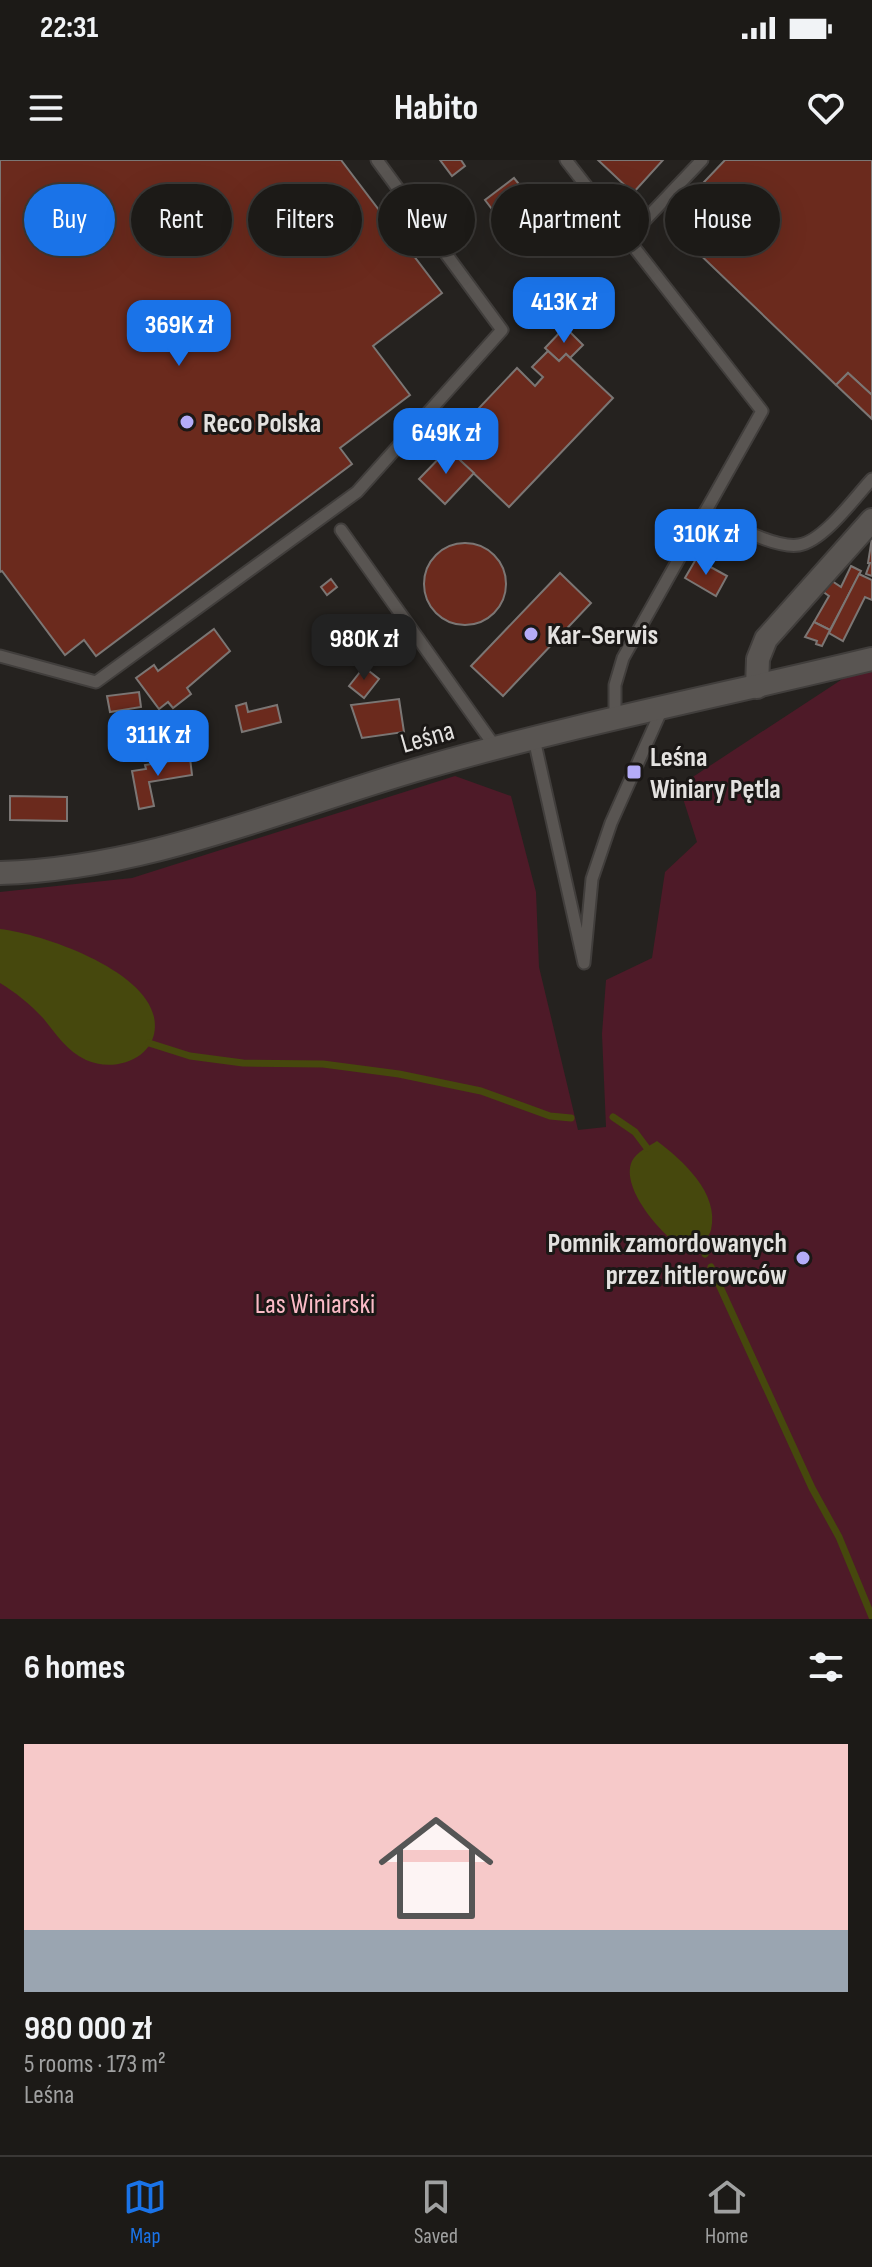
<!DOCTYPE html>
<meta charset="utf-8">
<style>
body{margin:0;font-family:"Sofia Sans Condensed",sans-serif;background:#292724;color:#f1f3f6;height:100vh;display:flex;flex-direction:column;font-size:30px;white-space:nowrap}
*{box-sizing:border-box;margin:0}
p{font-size:26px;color:#a0a1a1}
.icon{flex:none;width:44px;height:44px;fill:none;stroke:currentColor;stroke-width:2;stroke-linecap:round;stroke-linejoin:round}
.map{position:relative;height:1459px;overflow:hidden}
.panel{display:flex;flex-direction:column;background:#1c1a17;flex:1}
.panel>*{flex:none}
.hud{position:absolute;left:24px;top:24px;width:824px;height:72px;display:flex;gap:16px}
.price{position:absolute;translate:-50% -68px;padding:0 18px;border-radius:16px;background:#1a73e8;color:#fff;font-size:26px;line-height:52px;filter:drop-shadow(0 2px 4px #0008)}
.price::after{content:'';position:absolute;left:50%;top:48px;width:24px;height:18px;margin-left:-12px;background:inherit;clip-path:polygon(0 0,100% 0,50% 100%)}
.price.current{background:#222;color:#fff}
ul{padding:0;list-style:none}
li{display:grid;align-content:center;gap:16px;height:424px;padding:0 24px}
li+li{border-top:2px solid #3a3836}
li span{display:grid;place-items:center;height:248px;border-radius:0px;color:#555}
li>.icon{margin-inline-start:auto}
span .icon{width:144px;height:144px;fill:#fffc;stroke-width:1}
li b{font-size:34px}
h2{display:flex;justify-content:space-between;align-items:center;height:96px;padding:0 24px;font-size:34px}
.pill{padding:0 28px;border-radius:36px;background:#1c1a17;box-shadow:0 8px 32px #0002,0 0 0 2px #3a3836;font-size:28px;line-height:72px}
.pill.current{background:#1a73e8;color:#fff}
.status{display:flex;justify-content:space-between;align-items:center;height:56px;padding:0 40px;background:#1c1a17;direction:ltr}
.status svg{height:22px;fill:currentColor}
header{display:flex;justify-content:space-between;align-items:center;height:104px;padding:0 24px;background:#1c1a17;font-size:36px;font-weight:700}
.tab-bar{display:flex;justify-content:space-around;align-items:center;height:112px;border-top:2px solid #3a3836;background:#1c1a17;font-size:22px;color:#a0a1a1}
.tab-bar a{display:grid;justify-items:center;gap:4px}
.tab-bar .current{color:#1a73e8}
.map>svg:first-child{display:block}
</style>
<div class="status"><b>22:31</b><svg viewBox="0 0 49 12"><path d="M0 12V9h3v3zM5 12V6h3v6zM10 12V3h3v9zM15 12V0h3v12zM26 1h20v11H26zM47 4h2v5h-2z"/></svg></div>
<header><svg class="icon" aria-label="menu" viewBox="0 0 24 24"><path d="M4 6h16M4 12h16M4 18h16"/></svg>Habito<svg class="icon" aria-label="heart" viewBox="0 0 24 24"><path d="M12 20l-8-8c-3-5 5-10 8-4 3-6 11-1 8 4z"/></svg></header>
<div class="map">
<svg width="872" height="1459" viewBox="0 0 872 1459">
<rect width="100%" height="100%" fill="#25221f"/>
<polygon fill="#4e1a28" points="872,511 872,1459 0,1459 0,732 132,718 455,616 511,636 536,732 539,807 578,970 606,967 602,874 606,820 652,798 665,712 697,682 679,626 844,518"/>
<g fill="#46480d">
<path d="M0,769c43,5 144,40 154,88 8,39 -37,57 -68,43 -19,-9 -30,-26 -43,-42 -12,-13 -28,-26 -43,-35z"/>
<path d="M657,981c25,19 63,52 54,89 -2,9 -14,16 -22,23 -23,-13 -70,-64 -57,-92 5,-9 17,-15 25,-20z"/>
</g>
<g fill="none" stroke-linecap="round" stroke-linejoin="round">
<g stroke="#46480d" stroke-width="7">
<polyline points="149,883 190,896 243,903 323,904 399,914 481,931 550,956 571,958"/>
<polyline points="613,957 635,972 647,988"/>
<polyline points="700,1084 705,1094"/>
<polyline points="711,1107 812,1328 839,1377 872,1457"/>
</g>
</g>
<g fill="#6b2a1d" stroke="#7b7674" stroke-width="2">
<polygon points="0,0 341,0 442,133 373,186 410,235 340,288 352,304 96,496 84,480 65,495 2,411 0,412"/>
<polygon points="440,0 461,0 465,6 452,16"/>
<polygon points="598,0 663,0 633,33"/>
<polygon points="725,0 872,0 872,235 848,213 836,225 666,62"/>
<polygon points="514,18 527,34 498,57 485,40"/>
<polygon points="565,167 583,185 570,198 566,194 559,201 545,188"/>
<polygon points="548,191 559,201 566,194 613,238 509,347 444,285 517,208 535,226 543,217 532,207"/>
<polygon points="848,213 872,235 872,259 836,225"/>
<polygon points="448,289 474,313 445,344 419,319"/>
<polygon points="872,378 872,416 866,414 870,403 868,403"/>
<circle cx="465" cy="424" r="41"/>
<polygon points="696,399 727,416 716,436 685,418"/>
<polygon points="851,406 861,411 830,470 814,462 829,436 822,431 829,419 841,427"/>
<polygon points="560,413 591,443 503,536 471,506"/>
<polygon points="859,414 872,420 872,440 865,437 843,481 829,473"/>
<polygon points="331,419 337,427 327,435 321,427"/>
<polygon points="814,462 830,470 822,486 816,484 817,481 805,477"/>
<polygon points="214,469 230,491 187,528 191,534 173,548 168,542 159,549 136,518 154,505 158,511"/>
<polygon points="364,507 379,519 364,538 349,526"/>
<polygon points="139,532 141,547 110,552 107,536"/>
<polygon points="399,539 404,572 362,578 351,545"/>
<polygon points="246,543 248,552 277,545 281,562 242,572 236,546"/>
<polygon points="190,598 192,615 149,622 154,646 139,649 132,611 146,609 145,605"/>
<polygon points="10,636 67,637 67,661 10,660"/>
</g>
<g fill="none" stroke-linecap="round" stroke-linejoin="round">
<g stroke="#413e3c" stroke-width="15">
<g id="service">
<polyline points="566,0 762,251 623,498 615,525 615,560"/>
<polyline points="627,79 702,0"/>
<path d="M705,352c23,10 69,37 94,33 25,-4 56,-48 73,-66"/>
<polyline points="341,370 496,588"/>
<polyline points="0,496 96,522 357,332 502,170 377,0"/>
<polyline points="534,579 584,803 592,719 611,663 662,549"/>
</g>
</g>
<g stroke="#413e3c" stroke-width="26">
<g id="minor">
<polyline points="757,527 758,499 766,479 872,360"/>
<path d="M0,713c147,-4 284,-65 423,-105 148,-43 300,-73 449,-109"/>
</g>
</g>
<use href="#service" stroke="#595552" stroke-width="11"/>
<use href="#minor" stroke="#595552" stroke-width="22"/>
</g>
<g fill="#b4acf9" stroke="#1b1816" stroke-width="3">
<circle cx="187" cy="262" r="8"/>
<circle cx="531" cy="474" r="8"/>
<rect x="626" y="604" width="16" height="16" rx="4"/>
<circle cx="803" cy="1098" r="8"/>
</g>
<g text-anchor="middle" stroke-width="6" stroke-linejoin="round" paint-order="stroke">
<g font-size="28" font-weight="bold" fill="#e3e1df" stroke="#1b1816" text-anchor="start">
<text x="203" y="272">Reco Polska</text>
<text x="547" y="484">Kar-Serwis</text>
<text x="650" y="606">Leśna<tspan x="650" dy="32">Winiary Pętla</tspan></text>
<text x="787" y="1092" text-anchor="end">Pomnik zamordowanych<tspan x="787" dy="32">przez hitlerowców</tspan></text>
</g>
<g font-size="28" fill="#e3e1df" stroke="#1b1816">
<text transform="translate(427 576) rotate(-16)" y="10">Leśna</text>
</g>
<g font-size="28" fill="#fbbbc7" stroke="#1b1816">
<text x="315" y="1153">Las Winiarski</text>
</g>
</g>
</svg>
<b class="price" style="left:564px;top:185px">413K zł</b>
<b class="price" style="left:179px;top:208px">369K zł</b>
<b class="price" style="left:446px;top:316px">649K zł</b>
<b class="price" style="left:706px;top:417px">310K zł</b>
<b class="price current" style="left:364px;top:522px">980K zł</b>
<b class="price" style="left:158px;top:618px">311K zł</b>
<div class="hud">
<a class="pill current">Buy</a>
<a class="pill">Rent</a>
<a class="pill">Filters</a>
<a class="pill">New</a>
<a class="pill">Apartment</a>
<a class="pill">House</a>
</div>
</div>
<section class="panel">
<h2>6 homes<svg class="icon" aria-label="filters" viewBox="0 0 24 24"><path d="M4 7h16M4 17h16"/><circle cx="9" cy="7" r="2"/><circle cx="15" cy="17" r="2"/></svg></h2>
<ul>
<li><span style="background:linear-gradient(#f6c9c9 75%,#9aa5b1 0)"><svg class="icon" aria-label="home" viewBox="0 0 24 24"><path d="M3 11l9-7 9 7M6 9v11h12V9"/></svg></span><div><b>980 000 zł</b><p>5 rooms · 173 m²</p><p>Leśna</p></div></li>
</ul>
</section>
<nav class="tab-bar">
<a class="current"><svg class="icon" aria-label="map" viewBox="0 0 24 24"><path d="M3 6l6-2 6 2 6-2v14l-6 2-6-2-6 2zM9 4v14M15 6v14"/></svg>Map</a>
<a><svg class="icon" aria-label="saved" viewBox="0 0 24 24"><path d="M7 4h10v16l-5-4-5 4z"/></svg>Saved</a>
<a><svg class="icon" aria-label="home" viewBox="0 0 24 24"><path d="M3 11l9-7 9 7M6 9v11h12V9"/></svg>Home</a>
</nav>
